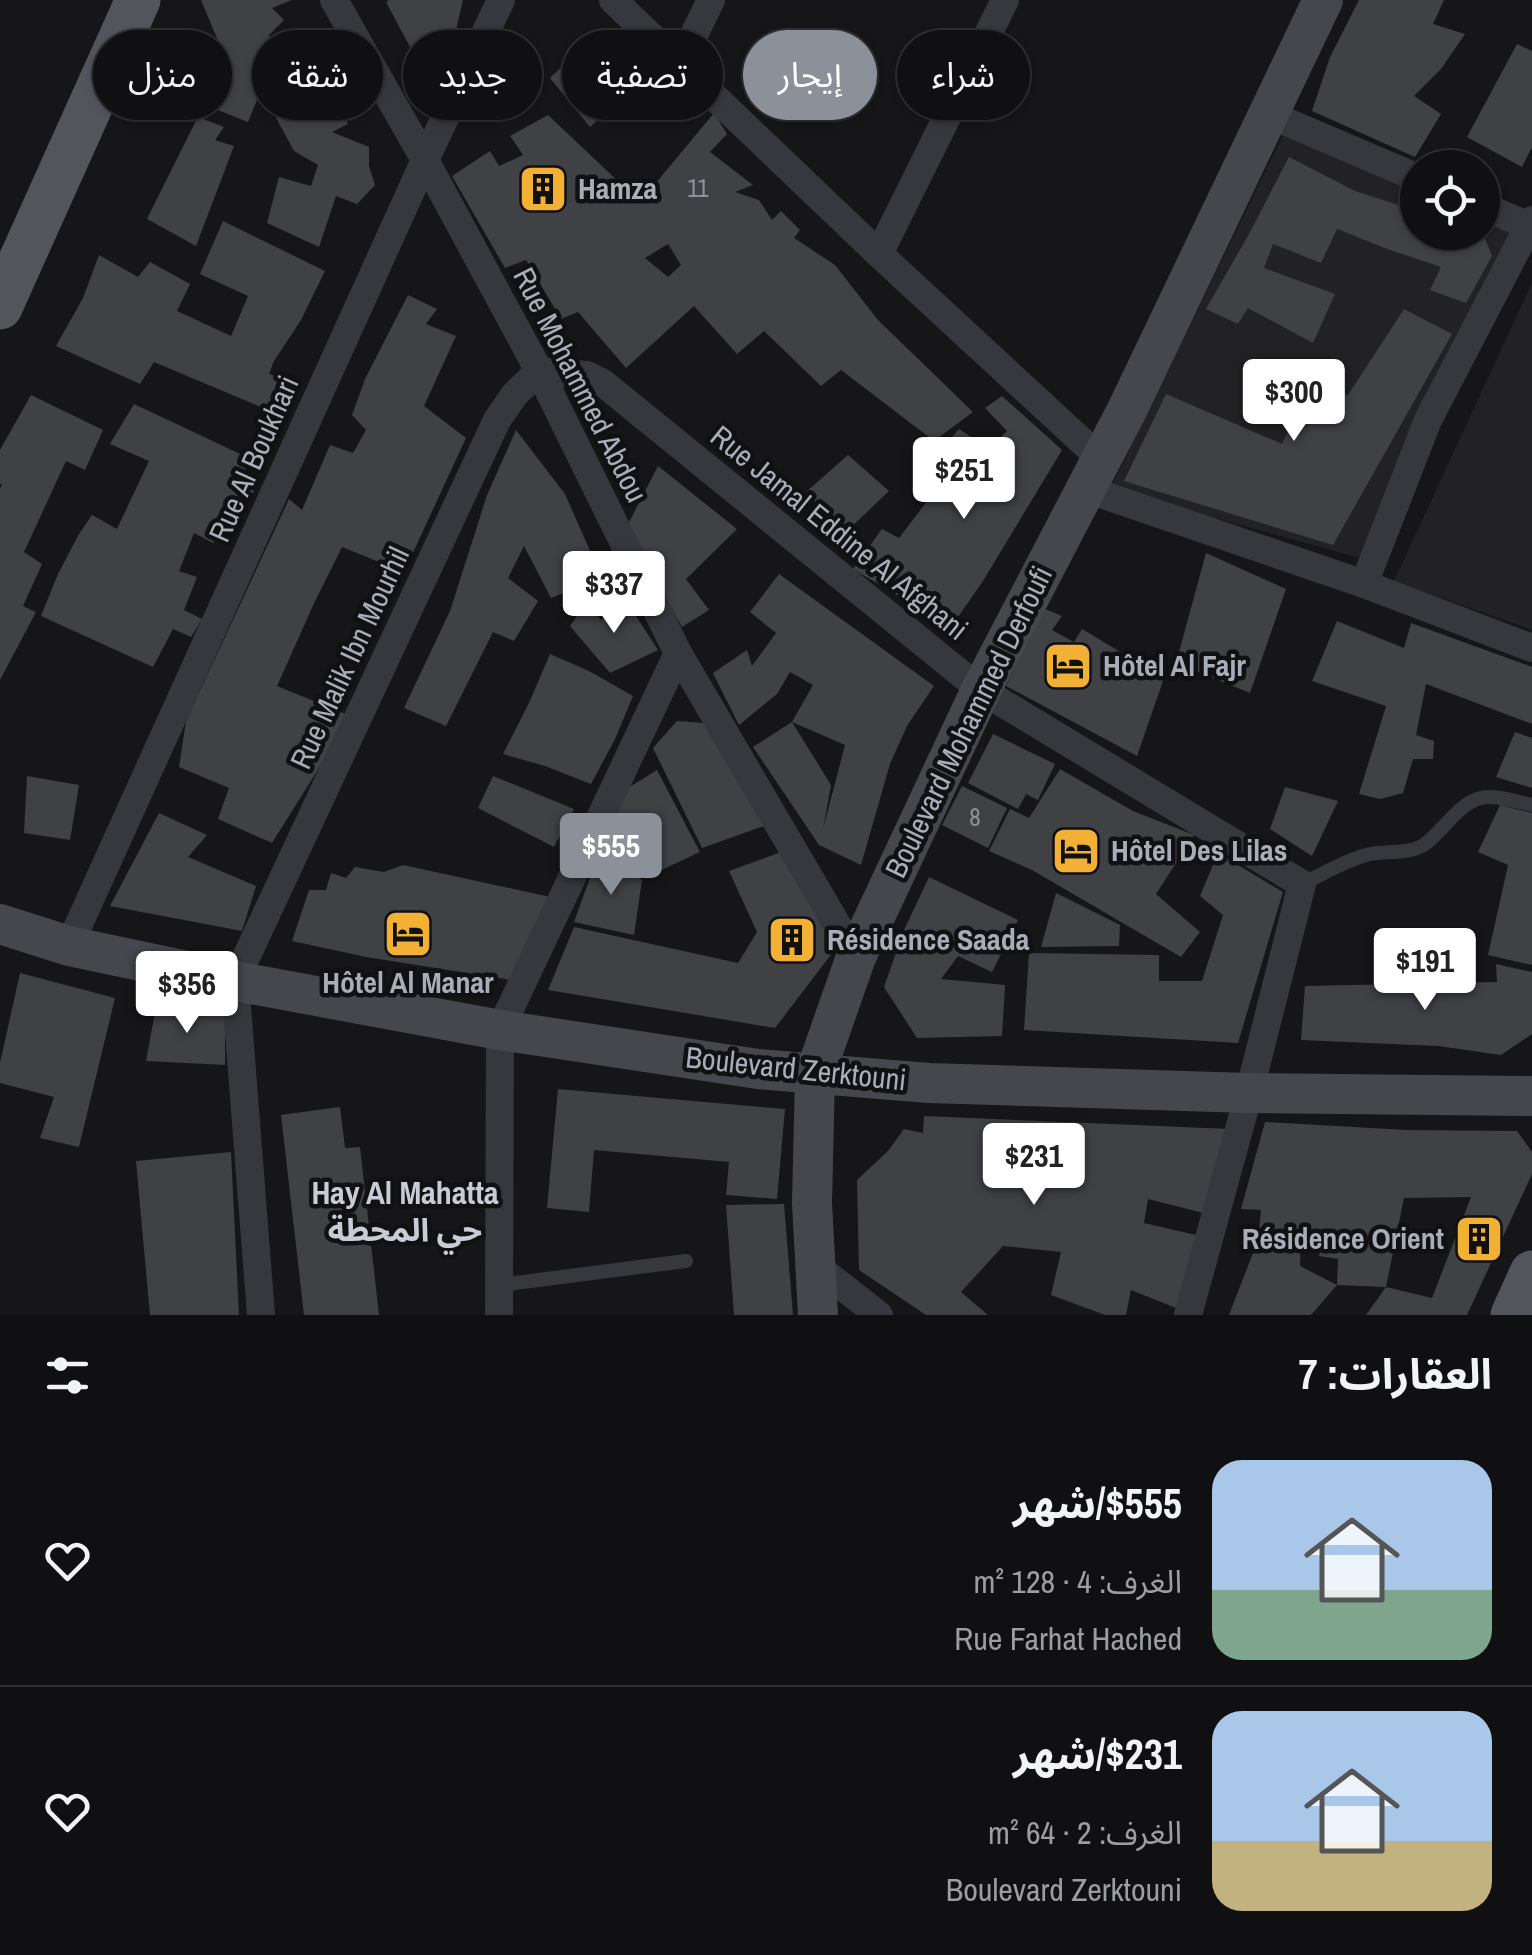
<!DOCTYPE html>
<html lang="ar">
<meta charset="utf-8">
<style>
body{margin:0;font-family:"Archivo Narrow","Noto Sans Arabic",sans-serif;background:#1e1e20;color:#f1f3f6;direction:rtl;height:100vh;display:flex;flex-direction:column;font-size:38px;white-space:nowrap}
*{box-sizing:border-box;margin:0}
p{font-size:32px;color:#9c9d9f}
.icon{flex:none;width:55px;height:55px;fill:none;stroke:currentColor;stroke-width:2;stroke-linecap:round;stroke-linejoin:round}
.map{position:relative;height:1315px;overflow:hidden;direction:ltr}
.side{display:flex;flex-direction:column;background:#101012;flex:1}
.side>*{flex:none}
.guide{position:absolute;left:30px;top:30px;width:1000px;height:90px;direction:rtl;display:flex;gap:20px}
.tools{position:absolute;left:1400px;top:150px;display:grid;gap:20px}
.tools a{display:grid;place-items:center;width:100px;height:100px;border-radius:50%;background:#101012;box-shadow:0 2px 8px #0004,0 0 0 2px #303032;font-size:50px}
.price{position:absolute;translate:-50% -85px;padding:0 22px;border-radius:10px;background:#fff;color:#222;font-size:32px;line-height:65px;filter:drop-shadow(0 2px 5px #0008)}
.price::after{content:'';position:absolute;left:50%;top:60px;width:30px;height:22px;margin-left:-15px;background:inherit;clip-path:polygon(0 0,100% 0,50% 100%)}
.price.on{background:#8c9099;color:#fff}
ul{padding:0;list-style:none}
li{display:flex;align-items:center;gap:30px;height:250px;padding:0 40px}
li+li{border-top:2px solid #303032}
li span{display:grid;place-items:center;flex:none;width:280px;height:200px;border-radius:30px;color:#555}
li>.icon{margin-inline-start:auto}
span .icon{width:120px;height:120px;fill:#fffc;stroke-width:1}
li b{font-size:42px}
h2{display:flex;justify-content:space-between;align-items:center;height:120px;padding:0 40px;font-size:42px}
.chip{padding:0 35px;border-radius:45px;background:#101012;box-shadow:0 2px 8px #0004,0 0 0 2px #303032;font-size:35px;line-height:90px}
.chip.on{background:#8c9099;color:#fff}
.map>svg:first-child{display:block}
</style>
<div class="map">
<svg width="1532" height="1315" viewBox="0 0 1532 1315">
<rect width="100%" height="100%" fill="#161618"/>
<g fill="#222225">
<polygon points="1284,133 1417,192 1418,232 1482,232 1483,220 1512,233 1360,558 1110,489"/>
<polygon points="1532,283 1532,630 1394,581"/>
</g>
<g fill="#404145" fill-rule="evenodd">
<polygon points="201,0 292,0 272,8 284,20 269,35 283,60 311,47 348,124 332,132 369,147 369,166 375,185 357,204 336,196 319,247 267,223 279,177 311,186 318,165 294,151 261,90 248,122 172,92 187,55 234,79"/>
<polygon points="389,0 463,0 453,43 417,60 386,2"/>
<polygon points="1359,0 1444,0 1433,24 1465,34 1441,69 1414,96 1441,114 1415,157 1312,111 1330,57"/>
<polygon points="600,30 643,78 590,127 550,78"/>
<polygon points="1517,44 1532,51 1532,147 1522,167 1467,137"/>
<path d="M714,113l13,21 -17,18 43,33 -18,7 24,8 13,20 9,-9 19,19 -6,8 41,27 43,55 95,92 -39,29 -93,-71 -20,16 -57,-55 -27,23 -43,-48 -68,62 -48,-56 -17,7 -35,-59 -21,8 -53,-92 38,-25 9,15 24,-11 -13,-19 38,-21 92,87zM668,244l13,21 -13,12 -23,-19z"/>
<polygon points="198,117 224,127 215,140 234,146 196,246 147,219"/>
<polygon points="1289,157 1355,191 1418,211 1418,232 1483,234 1492,256 1466,303 1430,290 1441,267 1390,250 1337,229 1321,263 1273,244 1264,268 1335,294 1313,343 1248,308 1238,324 1206,309 1249,234"/>
<polygon points="223,221 325,271 301,320 274,361 269,374 302,384 280,415 154,362 140,384 56,346 83,298 99,255 138,277 150,262 190,284 177,311 231,336 248,296 200,274"/>
<polygon points="408,295 437,309 426,324 456,336 424,406 466,438 404,572 342,547 316,599 277,686 348,715 319,768 272,843 218,819 229,788 179,767 186,721 289,499 302,510 330,445 353,453 366,430 352,415 365,379"/>
<polygon points="1404,309 1452,334 1333,545 1124,481 1166,394 1282,444 1311,382 1348,395"/>
<polygon points="31,395 103,430 85,470 66,461 24,552 42,564 23,606 36,612 0,680 0,489 2,484 0,484 0,450"/>
<polygon points="1002,396 1062,450 983,581 951,627 853,569 882,529 899,538 947,475 960,476 1007,431 985,408"/>
<polygon points="134,404 253,460 236,480 256,486 249,501 231,498 213,543 194,533 179,571 197,577 184,610 202,619 191,637 173,629 153,667 41,616 58,574 79,534 92,515 117,529 149,461 110,444"/>
<polygon points="959,429 976,440 962,461 945,445"/>
<polygon points="516,430 565,494 602,578 551,598 524,546 508,578 538,601 514,641 493,632 446,726 404,708 450,611 487,495"/>
<polygon points="848,455 889,491 845,533 806,492"/>
<polygon points="658,466 737,529 686,579 709,610 682,627 626,528"/>
<polygon points="1206,553 1286,589 1250,693 1176,663"/>
<polygon points="779,574 934,686 907,726 890,764 861,865 819,845 753,747 792,722 831,785 823,829 845,745 792,722 813,685 790,672 777,694 739,725 713,673 747,650 752,666 776,633 750,612"/>
<polygon points="625,599 658,650 610,673 570,626 587,601 601,620"/>
<polygon points="1045,609 1062,616 1052,630 1074,642 1082,629 1164,678 1137,756 1006,686"/>
<polygon points="1337,621 1404,648 1411,623 1532,667 1532,724 1426,684 1416,735 1434,741 1433,759 1413,759 1403,793 1380,799 1359,794 1386,706 1312,681"/>
<polygon points="550,654 589,671 633,696 615,739 591,784 545,766 503,754 529,703"/>
<polygon points="677,721 704,723 767,825 702,848 653,748"/>
<polygon points="1515,732 1532,738 1532,788 1496,777"/>
<polygon points="993,734 1055,764 1038,800 1026,794 1018,809 968,783"/>
<polygon points="1060,769 1133,811 1194,835 1156,894 1200,932 1181,957 1032,870 989,851 1010,809 1029,818"/>
<polygon points="657,770 700,852 655,873 603,839 623,791"/>
<polygon points="27,776 79,785 70,840 24,833"/>
<polygon points="493,776 574,809 554,847 478,808"/>
<polygon points="962,786 1007,808 988,848 942,825"/>
<polygon points="1285,787 1338,801 1312,856 1270,829"/>
<polygon points="1500,805 1532,813 1532,965 1488,955 1508,865 1478,852"/>
<polygon points="159,813 207,835 188,857 256,886 242,931 110,906"/>
<polygon points="787,850 836,948 775,1028 548,990 574,927 738,963 757,932 729,871"/>
<polygon points="599,853 642,880 634,935 574,922"/>
<polygon points="1218,853 1283,892 1238,1043 1024,1030 1029,953 1159,955 1159,981 1202,981 1223,915 1200,896"/>
<polygon points="403,865 555,898 518,981 366,957 292,941 309,890 326,890 331,873 346,878 355,867 384,872"/>
<polygon points="929,877 1018,920 992,972 958,956 941,979 1005,985 1002,1036 917,1038 884,987 904,930"/>
<polygon points="1056,893 1120,925 1119,946 1041,947"/>
<polygon points="1496,964 1532,972 1532,1034 1501,1055 1438,1046 1301,1040 1305,986 1497,982"/>
<polygon points="20,973 115,998 79,1147 40,1138 54,1097 0,1083 0,1063"/>
<polygon points="157,1001 225,1014 225,1065 146,1061"/>
<polygon points="558,1089 785,1109 777,1199 726,1195 729,1162 594,1150 589,1212 547,1208"/>
<polygon points="340,1107 345,1148 360,1147 379,1315 304,1315 281,1115"/>
<polygon points="924,1116 1230,1129 1207,1214 1148,1199 1144,1223 1200,1236 1176,1308 1131,1290 1126,1315 1105,1315 1051,1295 1061,1252 1003,1246 961,1292 988,1315 926,1315 859,1270 857,1180 888,1151 904,1129 923,1133"/>
<path d="M1265,1122l142,8 110,1 15,21v22l-65,141h-101l20,-28 46,11 39,-101 -67,1 -18,89 -49,-2 -26,30h-82l29,-75 3,-30 -20,-1zM1323,1237l-4,19 19,3 -1,26 -37,-19 1,-28z"/>
<polygon points="231,1152 239,1315 150,1315 136,1161"/>
<polygon points="784,1204 793,1315 734,1315 726,1205"/>
</g>
<g fill="none" stroke-linecap="round" stroke-linejoin="round">
<g stroke="#37383d" stroke-width="14">
<path d="M1302,884c21,-10 42,-23 64,-29 17,-5 37,0 54,-8 9,-4 16,-13 23,-20 34,-38 42,-33 89,-22"/>
<polyline points="499,1285 686,1261"/>
</g>
<g stroke="#37383d" stroke-width="28">
<polyline points="334,0 425,160 539,371 678,653 856,957"/>
<polyline points="613,0 879,254 1101,459"/>
<polyline points="680,63 711,0"/>
<polyline points="1268,114 1418,178"/>
<polyline points="1482,206 1532,227"/>
<polyline points="879,254 1005,0"/>
<polyline points="539,371 587,375 603,383 981,690 1302,884 1249,1093 1188,1315"/>
<polyline points="1086,489 1364,584 1532,648"/>
<polyline points="1364,584 1428,420 1532,220"/>
<polyline points="69,946 425,160 501,0"/>
<polyline points="815,1265 879,1315"/>
<polyline points="261,1315 235,981 497,420 515,394 539,371"/>
<polyline points="499,1315 500,1030 678,653"/>
</g>
<g stroke="#45474d" stroke-width="40">
<polyline points="0,924 69,946 235,981 500,1030 758,1069 929,1083 1249,1093 1532,1096"/>
<polyline points="818,1315 812,1203 815,1074 856,957 981,690 1127,410 1323,0"/>
</g>
<g stroke="#53555c" stroke-width="45">
<polyline points="0,307 138,0"/>
<polyline points="1513,1315 1532,1273"/>
</g>
</g>
<defs>
<g id="building-square" transform="scale(2.5)"><rect x="-9" y="-9" width="18" height="18" rx="4" fill="#f2b134" stroke="#111113"/><path d="M-4-6H4V6H1V3H-1V6H-4ZM-2.5-4.3h1.7v1.8h-1.7ZM.8-4.3h1.7v1.8H.8ZM-2.5-1h1.7V.8h-1.7ZM.8-1h1.7V.8H.8Z" fill="#111"/></g>
<g id="hotel-square" transform="scale(2.5)"><rect x="-9" y="-9" width="18" height="18" rx="4" fill="#f2b134" stroke="#111113"/><path d="M-6-4.5h1.5V1H6V5H4.5V3h-9V5H-6ZM-4 0a1.8 1.8 0 1 1 3.6 0ZM.5 0V-2.5h3Q6-2.5 6 0Z" fill="#111"/></g>
</defs>
<g fill-rule="evenodd">
<use href="#building-square" x="543" y="189"/>
<use href="#hotel-square" x="1068" y="666"/>
<use href="#hotel-square" x="1076" y="851"/>
<use href="#hotel-square" x="408" y="934"/>
<use href="#building-square" x="792" y="940"/>
<use href="#building-square" x="1479" y="1239"/>
</g>
<g text-anchor="middle" stroke-width="9" stroke-linejoin="round" paint-order="stroke">
<g font-size="25" fill="#8e929b">
<text x="698" y="197">11</text>
<text x="975" y="826">8</text>
</g>
<g font-size="30" font-weight="bold" fill="#a8adb8" stroke="#111113" text-anchor="start">
<text x="578" y="199">Hamza</text>
<text x="1103" y="676">Hôtel Al Fajr</text>
<text x="1111" y="861">Hôtel Des Lilas</text>
<text x="827" y="950">Résidence Saada</text>
<text x="408" y="993" text-anchor="middle">Hôtel Al Manar</text>
<text x="1444" y="1249" text-anchor="end">Résidence Orient</text>
</g>
<g font-size="30" fill="#a8adb8" stroke="#111113">
<text transform="translate(580 385) rotate(63)" y="10">Rue Mohammed Abdou</text>
<text transform="translate(254 459) rotate(-66)" y="10">Rue Al Boukhari</text>
<text transform="translate(839 533) rotate(39)" y="10">Rue Jamal Eddine Al Afghani</text>
<text transform="translate(350 658) rotate(-65)" y="10">Rue Malik Ibn Mourhil</text>
<text transform="translate(969 722) rotate(-64)" y="10">Boulevard Mohammed Derfoufi</text>
<text transform="translate(796 1069) rotate(6)" y="10">Boulevard Zerktouni</text>
</g>
<g font-size="32" font-weight="bold" fill="#c9ccd4" stroke="#111113">
<text x="405" y="1204">Hay Al Mahatta<tspan x="405" dy="37">حي المحطة</tspan></text>
</g>
</g>
</svg>
<div class="tools">
<a><svg class="icon" aria-label="locate" viewBox="0 0 24 24"><circle cx="12" cy="12" r="6"/><path d="M12 2v4M12 18v4M2 12h4M18 12h4"/></svg></a>
</div>
<b class="price" style="left:1294px;top:444px">$300</b>
<b class="price" style="left:964px;top:522px">$251</b>
<b class="price" style="left:614px;top:636px">$337</b>
<b class="price on" style="left:611px;top:898px">$555</b>
<b class="price" style="left:1425px;top:1013px">$191</b>
<b class="price" style="left:187px;top:1036px">$356</b>
<b class="price" style="left:1034px;top:1208px">$231</b>
<div class="guide">
<a class="chip">شراء</a>
<a class="chip on">إيجار</a>
<a class="chip">تصفية</a>
<a class="chip">جديد</a>
<a class="chip">شقة</a>
<a class="chip">منزل</a>
</div>
</div>
<section class="side">
<h2>العقارات: 7<svg class="icon" aria-label="filters" viewBox="0 0 24 24"><path d="M4 7h16M4 17h16"/><circle cx="9" cy="7" r="2"/><circle cx="15" cy="17" r="2"/></svg></h2>
<ul>
<li><span style="background:linear-gradient(#a9c7e8 65%,#7fa58c 0)"><svg class="icon" aria-label="home" viewBox="0 0 24 24"><path d="M3 11l9-7 9 7M6 9v11h12V9"/></svg></span><div><b>$555/شهر</b><p>الغرف: 4 · 128 m²</p><p>Rue Farhat Hached</p></div><svg class="icon" aria-label="heart" viewBox="0 0 24 24"><path d="M12 20l-8-8c-3-5 5-10 8-4 3-6 11-1 8 4z"/></svg></li>
<li><span style="background:linear-gradient(#a9c7e8 65%,#c2b280 0)"><svg class="icon" aria-label="home" viewBox="0 0 24 24"><path d="M3 11l9-7 9 7M6 9v11h12V9"/></svg></span><div><b>$231/شهر</b><p>الغرف: 2 · 64 m²</p><p>Boulevard Zerktouni</p></div><svg class="icon" aria-label="heart" viewBox="0 0 24 24"><path d="M12 20l-8-8c-3-5 5-10 8-4 3-6 11-1 8 4z"/></svg></li>
</ul>
</section>
